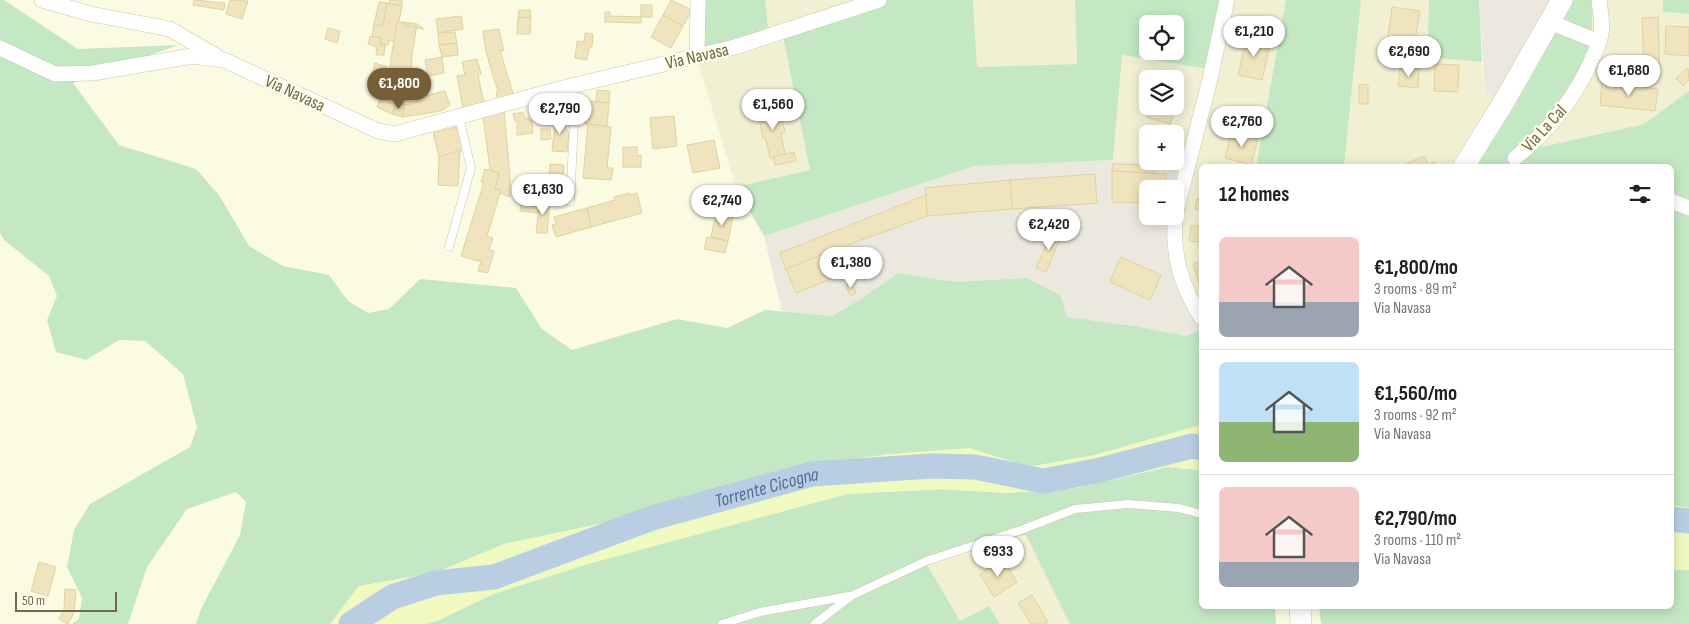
<!DOCTYPE html>
<meta charset="utf-8">
<style>
body{margin:0;font-family:"Sofia Sans Condensed",sans-serif;background:#f2f2f2;color:#202124;height:100vh;display:flex;flex-direction:column;font-size:19px;white-space:nowrap}
*{box-sizing:border-box;margin:0}
p{font-size:16px;color:#757577}
.icon{flex:none;width:28px;height:28px;fill:none;stroke:currentColor;stroke-width:2;stroke-linecap:round;stroke-linejoin:round}
.map{position:relative;flex:1;overflow:hidden}
.panel{position:absolute;left:1199px;top:164px;width:475px;height:445px;display:flex;flex-direction:column;background:#fff;border-radius:8px;box-shadow:0 2px 12px #0003}
.panel>*{flex:none}
.tools{position:absolute;left:1139px;top:15px;display:grid;gap:10px}
.tools a{display:grid;place-items:center;width:45px;height:45px;border-radius:8px;background:#fff;box-shadow:0 2px 12px #0003;font-size:25px}
.scale{position:absolute;left:15px;bottom:12px;width:102px;box-sizing:border-box;padding-left:5px;border:2px solid #72684b;border-top:0;font-size:14px;line-height:18px;white-space:nowrap;color:#72684b;-webkit-text-stroke:4px #fefeea;paint-order:stroke}
.price{position:absolute;translate:-50% -42px;padding:0 11px;border-radius:18px;background:#fff;color:#222;font-size:16px;line-height:32px;filter:drop-shadow(0 1px 2px #0008)}
.price::after{content:'';position:absolute;left:50%;top:30px;width:15px;height:11px;margin-left:-8px;background:inherit;clip-path:polygon(0 0,100% 0,50% 100%)}
.price.current{background:#765e37;color:#fff}
ul{padding:0;list-style:none}
li{display:flex;align-items:center;gap:15px;height:125px;padding:0 20px}
li+li{border-top:1px solid #e0e0e0}
li span{display:grid;place-items:center;flex:none;width:140px;height:100px;border-radius:8px;color:#555}
li>.icon{margin-inline-start:auto}
span .icon{width:60px;height:60px;fill:#fffc;stroke-width:1}
li b{font-size:21px}
h2{display:flex;justify-content:space-between;align-items:center;height:60px;padding:0 20px;font-size:21px}
.map>svg:first-child{display:block}
</style>
<div class="map">
<svg width="1689" height="624" viewBox="0 0 1689 624">
<rect width="100%" height="100%" fill="#fbfbe4"/>
<g fill="#f2f0d3" fill-rule="evenodd">
<polygon points="765,0 872,0 782,31 811,170 736,187 695,53 769,35"/>
<polygon points="973,0 1075,0 1077,64 977,67"/>
<path d="M1228,0h58l-30,166h-55v146l-23,-61 1,-34 13,-52 -79,-5 9,-105 92,15zM1148,79h27v27h-27zM1148,134h27v27h-27z"/>
<polygon points="1361,0 1429,0 1427,57 1482,62 1485,93 1514,107 1477,166 1344,166"/>
<polygon points="1593,0 1663,0 1663,12 1689,14 1689,91 1644,124 1540,147 1568,94"/>
<polygon points="1026,535 1070,624 1000,624 988,606 960,621 922,558"/>
</g>
<g fill="#ebe9de" fill-rule="evenodd">
<polygon points="1479,0 1574,0 1514,107 1485,93"/>
<path d="M1113,160l79,5 -13,52 -1,34 23,61v18l-15,6 -52,-10 -67,-9 -40,-39 -71,4 -58,-9 -34,24 -32,19 -50,-4 -18,-76 168,-69zM1148,189h27v27h-27z"/>
</g>
<g fill="#c3e8c3" fill-rule="evenodd">
<polygon points="0,0 4,0 78,49 178,45 73,83 119,145 196,169 219,195 249,246 283,266 329,275 348,301 368,313 389,309 420,279 516,288 542,329 572,350 677,319 727,328 765,310 832,316 864,297 898,273 956,282 1027,278 1060,295 1067,317 1134,326 1186,336 1201,330 1201,425 1095,455 1028,467 969,448 504,544 435,573 359,586 330,624 196,624 201,609 240,535 246,502 236,492 187,509 147,567 128,624 72,624 79,619 82,598 67,567 74,530 90,504 190,447 197,427 183,374 145,341 119,340 86,360 56,352 47,320 57,296 49,276 4,240 0,233"/>
<polygon points="699,0 765,0 769,35 695,53"/>
<path d="M872,0h101l4,67 100,-3 -2,-64h153l-14,70 -92,-15 -9,105 -139,6 -210,70 -28,-49 74,-17 -28,-139zM1148,24h27v27h-27z"/>
<polygon points="1286,0 1361,0 1344,166 1256,166"/>
<polygon points="1429,0 1479,0 1482,62 1427,57"/>
<polygon points="1574,0 1593,0 1591,45 1541,147 1644,124 1689,91 1689,508 1671,505 1671,166 1477,166 1514,107"/>
<polygon points="1663,0 1689,0 1689,14 1663,12"/>
<polygon points="1167,467 1201,470 1201,606 1275,606 1276,624 1070,624 1026,535 923,558 960,621 989,606 1000,624 425,624 439,620 493,594 592,562 847,494 941,489 1006,493 1076,488"/>
<polygon points="1671,570 1689,570 1689,624 1321,624 1319,606 1671,606"/>
</g>
<g fill="#eff9c0">
<polygon points="1201,425 1201,470 1167,467 1076,488 1006,493 941,489 847,494 592,563 493,594 439,620 425,624 330,624 359,586 435,573 504,544 612,521 804,465 890,454 969,448 1028,467 1095,455"/>
<polygon points="1671,505 1689,508 1689,570 1671,570"/>
</g>
<g fill="none" stroke-linecap="round" stroke-linejoin="round">
<g stroke="#b9cde3" stroke-width="25">
<polyline points="1671,519 1689,521"/>
<path id="s1" d="M351,624l41,-27 44,-14 58,-6 158,-59 160,-44 119,-8 44,1 68,14 53,-10 96,-25 9,2"/>
</g>
</g>
<g fill="#efe4bd" stroke="#e1d29e">
<polygon points="194,0 225,3 224,10 193,5"/>
<polygon points="230,0 248,1 242,19 226,14"/>
<polygon points="390,0 402,0 402,6 389,4"/>
<polygon points="671,0 692,10 683,26 663,15"/>
<polygon points="379,2 387,3 383,26 374,24"/>
<polygon points="387,3 402,6 395,41 389,40 388,45 380,44 381,38 372,37 374,24 383,26"/>
<rect x="641" y="5" width="11" height="12"/>
<polygon points="1392,7 1420,11 1414,46 1387,43"/>
<polygon points="519,10 530,10 531,18 518,17"/>
<polygon points="605,12 610,12 610,16 641,17 641,23 605,22"/>
<polygon points="663,15 683,26 671,48 651,37"/>
<polygon points="461,16 463,29 438,33 436,19"/>
<polygon points="518,17 531,18 530,34 517,34"/>
<polygon points="1658,17 1660,76 1644,76 1642,18"/>
<polygon points="397,22 417,24 412,54 410,105 388,103 387,101 391,58"/>
<polygon points="401,22 417,24 424,29 409,26"/>
<polygon points="1666,26 1689,27 1689,56 1665,54"/>
<polygon points="328,28 340,31 337,43 325,39"/>
<polygon points="499,29 504,51 500,50 514,97 499,103 496,93 498,92 486,52 483,31"/>
<polygon points="455,32 457,43 439,45 438,33"/>
<polygon points="585,33 593,34 592,47 589,47 587,60 575,58 577,41 584,42"/>
<polygon points="370,36 381,38 380,44 385,45 384,55 376,55 377,47 368,44"/>
<polygon points="1247,36 1271,41 1262,80 1238,75"/>
<polygon points="457,43 458,55 442,57 439,45"/>
<polygon points="442,57 444,73 428,76 425,60"/>
<polygon points="477,59 481,74 478,75 484,104 463,108 457,76 465,75 462,62"/>
<polygon points="375,63 387,67 382,88 369,85"/>
<polygon points="1435,64 1459,65 1458,92 1434,91"/>
<polygon points="1400,67 1419,69 1418,88 1398,86"/>
<polygon points="1688,68 1689,80 1683,86 1676,78"/>
<polygon points="1602,82 1658,89 1655,111 1600,105"/>
<polygon points="1359,84 1368,85 1368,104 1359,104"/>
<polygon points="597,90 610,91 609,103 596,102"/>
<polygon points="445,91 450,105 441,111 403,117 404,104 410,105 411,102 417,101 417,98"/>
<polygon points="381,97 387,101 388,103 397,104 392,114 377,107"/>
<polygon points="1175,98 1178,99 1170,124 1146,117 1149,106 1175,106"/>
<polygon points="587,101 609,103 607,126 585,124"/>
<polygon points="397,104 404,104 403,117 392,114"/>
<polygon points="779,107 785,132 781,133 785,154 770,158 765,137 763,138 758,112"/>
<polygon points="504,110 510,176 510,197 499,193 501,190 495,189 499,173 490,170 483,116"/>
<polygon points="523,112 525,119 529,118 529,121 532,121 533,133 517,135 517,121 515,121 513,114"/>
<polygon points="556,113 562,113 562,121 566,121 565,127 569,133 567,152 552,151"/>
<polygon points="674,116 677,146 653,149 650,118"/>
<polygon points="1256,120 1263,122 1261,132 1254,131"/>
<polygon points="588,124 611,127 607,168 613,168 611,180 583,178"/>
<polygon points="456,127 464,150 439,157 433,133"/>
<polygon points="541,129 550,129 551,139 541,140"/>
<polygon points="1232,132 1258,139 1251,165 1225,158"/>
<polygon points="714,140 720,168 693,173 687,145"/>
<polygon points="623,147 637,147 637,156 641,155 641,167 623,167"/>
<polygon points="460,150 458,186 438,185 439,157"/>
<polygon points="794,152 796,161 775,165 773,157"/>
<polygon points="1424,156 1428,165 1434,162 1435,166 1404,166 1403,165"/>
<polygon points="550,164 564,165 562,193 548,192"/>
<polygon points="1113,164 1154,165 1154,174 1112,171"/>
<polygon points="485,169 499,173 495,189 501,190 487,236 493,238 489,250 494,251 488,273 478,271 481,262 461,256 484,182 481,182"/>
<polygon points="1112,171 1166,174 1166,189 1148,189 1148,203 1112,202"/>
<polygon points="1095,174 1097,203 1012,209 1010,180"/>
<polygon points="1010,180 1012,209 927,216 925,188"/>
<polygon points="520,182 542,185 538,213 520,211 522,195 518,194"/>
<polygon points="548,192 558,192 558,201 547,200"/>
<polygon points="629,193 630,195 637,193 642,213 591,227 587,208 615,200 614,197"/>
<polygon points="926,195 927,216 826,253 786,269 780,253"/>
<polygon points="540,199 550,200 547,233 536,233"/>
<polygon points="1197,199 1201,200 1201,210 1195,209"/>
<polygon points="587,208 591,227 556,237 552,225 556,224 554,217"/>
<polygon points="719,214 733,217 728,241 711,237 714,222"/>
<polygon points="1200,222 1201,222 1201,242 1189,241 1191,226 1200,226"/>
<polygon points="1052,231 1062,234 1046,272 1036,268"/>
<polygon points="707,237 728,241 725,253 704,249"/>
<polygon points="826,253 836,277 796,293 786,269"/>
<polygon points="1121,257 1161,275 1150,300 1110,282"/>
<polygon points="1201,261 1201,290 1193,264"/>
<polygon points="851,283 856,293 850,296 846,285"/>
<polygon points="1002,559 1017,582 994,597 980,574"/>
<polygon points="39,562 56,567 48,596 31,591"/>
<polygon points="65,589 76,590 74,613 68,624 59,619 64,609"/>
<polygon points="1032,595 1048,622 1045,624 1031,624 1018,603"/>
</g>
<g fill="none" stroke-linecap="round" stroke-linejoin="round">
<g stroke="#ccc6ab" stroke-width="9">
<g id="lane">
<polyline points="567,87 575,104 570,202"/>
<polyline points="449,247 471,168 459,117"/>
<polyline points="722,624 760,612 849,596"/>
<polyline points="815,624 851,596 926,561 1021,530 1075,509 1128,504 1179,508 1201,514"/>
</g>
</g>
<g stroke="#ccc6ab" stroke-width="16">
<g id="street">
<polyline points="42,0 91,14 170,29 216,56"/>
<polyline points="1550,22 1599,42"/>
<polyline points="0,48 55,74 93,73 192,56 224,60 378,131 395,134 567,87 735,47 879,0"/>
<polyline points="697,56 698,0"/>
<path d="M1515,158c32,-26 53,-51 72,-88 5,-12 12,-23 14,-36 2,-11 -1,-23 -2,-34"/>
<polyline points="1671,201 1689,208"/>
<path d="M1201,317c-21,-33 -30,-66 -25,-105l34,-133 17,-79"/>
</g>
</g>
<g stroke="#cec8a9" stroke-width="22">
<g id="secondary">
<polyline points="1464,166 1502,105 1562,0"/>
<polyline points="1300,606 1301,624"/>
</g>
</g>
<use href="#lane" stroke="#fff" stroke-width="8"/>
<use href="#street" stroke="#fff" stroke-width="15"/>
<use href="#secondary" stroke="#fff" stroke-width="21"/>
</g>
<g text-anchor="middle" stroke-width="4.5" stroke-linejoin="round" paint-order="stroke">
<g font-size="18" fill="#72684b" stroke="#fefeea">
<text transform="translate(697 56) rotate(-13)" y="6">Via Navasa</text>
<text transform="translate(295 93) rotate(25)" y="6">Via Navasa</text>
<text transform="translate(1544 128) rotate(-47)" y="6">Via La Cal</text>
</g>
<g font-size="19" font-style="italic" fill="#4f6f98" stroke="#fefeea">
<text dy="7" stroke="none"><textPath href="#s1" startOffset="441">Torrente Cicogna</textPath></text>
</g>
</g>
</svg>
<div class="tools">
<a><svg class="icon" aria-label="locate" viewBox="0 0 24 24"><circle cx="12" cy="12" r="6"/><path d="M12 2v4M12 18v4M2 12h4M18 12h4"/></svg></a>
<a><svg class="icon" aria-label="layers" viewBox="0 0 24 24"><path d="M12 4l9 5-9 5-9-5zM3 14l9 5 9-5"/></svg></a>
<a>+</a>
<a>−</a>
</div>
<div class="scale">50 m</div>
<b class="price" style="left:1254px;top:58px">€1,210</b>
<b class="price" style="left:1409px;top:78px">€2,690</b>
<b class="price" style="left:1629px;top:97px">€1,680</b>
<b class="price current" style="left:399px;top:110px">€1,800</b>
<b class="price" style="left:773px;top:131px">€1,560</b>
<b class="price" style="left:560px;top:135px">€2,790</b>
<b class="price" style="left:1242px;top:148px">€2,760</b>
<b class="price" style="left:543px;top:216px">€1,630</b>
<b class="price" style="left:722px;top:227px">€2,740</b>
<b class="price" style="left:1049px;top:251px">€2,420</b>
<b class="price" style="left:851px;top:289px">€1,380</b>
<b class="price" style="left:998px;top:578px">€933</b>
<section class="panel">
<h2>12 homes<svg class="icon" aria-label="filters" viewBox="0 0 24 24"><path d="M4 7h16M4 17h16"/><circle cx="9" cy="7" r="2"/><circle cx="15" cy="17" r="2"/></svg></h2>
<ul>
<li><span style="background:linear-gradient(#f6c9c9 65%,#9aa5b1 0)"><svg class="icon" aria-label="home" viewBox="0 0 24 24"><path d="M3 11l9-7 9 7M6 9v11h12V9"/></svg></span><div><b>€1,800/mo</b><p>3 rooms · 89 m²</p><p>Via Navasa</p></div></li>
<li><span style="background:linear-gradient(#bfe0f5 60%,#8fb573 0)"><svg class="icon" aria-label="home" viewBox="0 0 24 24"><path d="M3 11l9-7 9 7M6 9v11h12V9"/></svg></span><div><b>€1,560/mo</b><p>3 rooms · 92 m²</p><p>Via Navasa</p></div></li>
<li><span style="background:linear-gradient(#f6c9c9 75%,#9aa5b1 0)"><svg class="icon" aria-label="home" viewBox="0 0 24 24"><path d="M3 11l9-7 9 7M6 9v11h12V9"/></svg></span><div><b>€2,790/mo</b><p>3 rooms · 110 m²</p><p>Via Navasa</p></div></li>
</ul>
</section>
</div>
